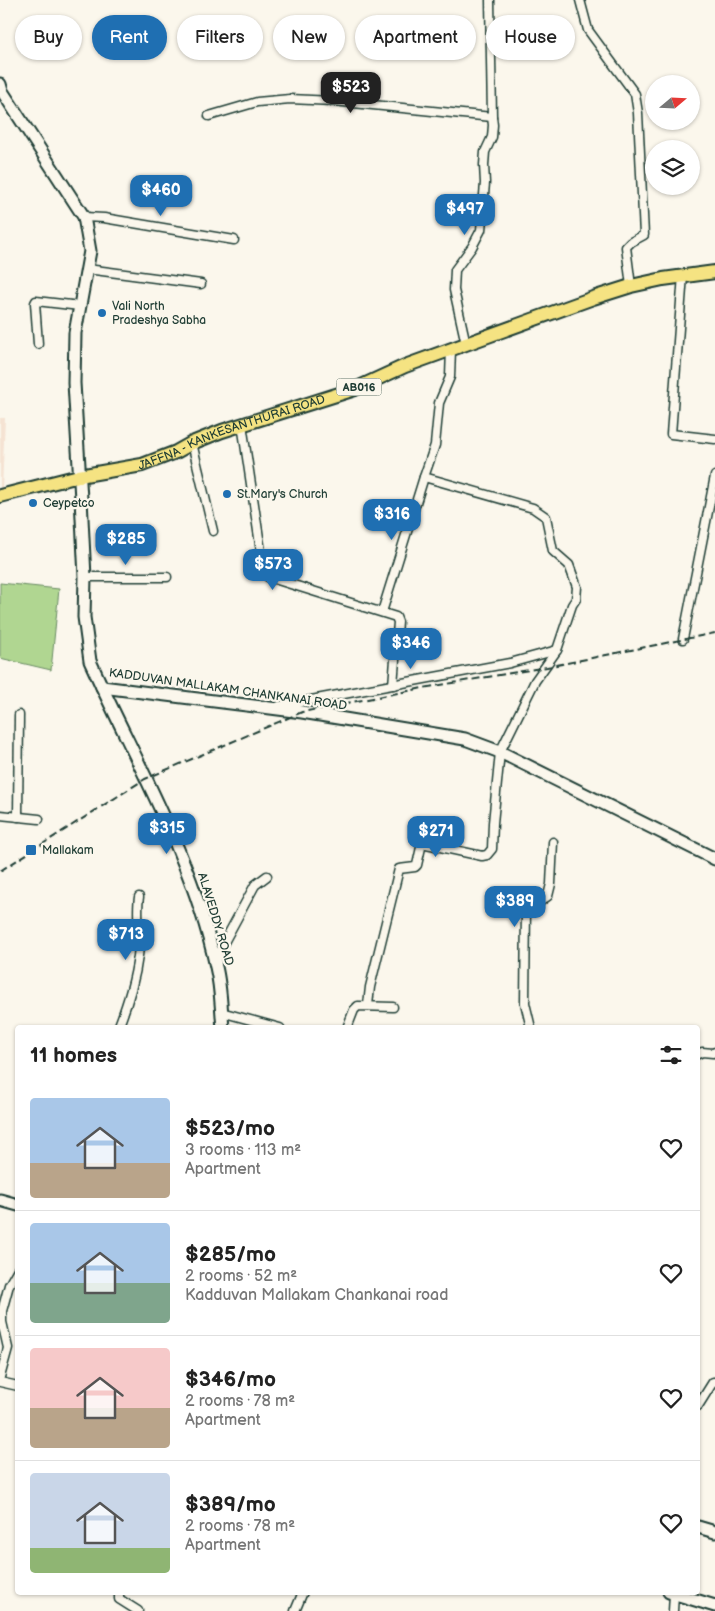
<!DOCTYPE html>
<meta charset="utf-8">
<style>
body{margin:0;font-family:"Balsamiq Sans",sans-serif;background:#f2f2f2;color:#222;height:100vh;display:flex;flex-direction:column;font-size:19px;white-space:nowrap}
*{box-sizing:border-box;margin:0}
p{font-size:16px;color:#767676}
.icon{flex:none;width:28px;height:28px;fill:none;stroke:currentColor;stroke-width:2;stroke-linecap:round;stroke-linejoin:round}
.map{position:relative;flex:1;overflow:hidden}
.panel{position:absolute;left:15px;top:1025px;width:685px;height:570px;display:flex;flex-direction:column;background:#fff;border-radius:5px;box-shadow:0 1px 4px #0004}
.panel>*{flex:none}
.top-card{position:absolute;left:15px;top:15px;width:685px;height:45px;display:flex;gap:10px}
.needle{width:32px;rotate:71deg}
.buttons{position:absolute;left:645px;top:75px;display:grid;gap:10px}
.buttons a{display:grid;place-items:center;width:55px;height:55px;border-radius:50%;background:#fff;box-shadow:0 1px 4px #0004;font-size:25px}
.price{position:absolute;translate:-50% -42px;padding:0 11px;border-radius:10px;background:#1f6fb2;color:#fff;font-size:16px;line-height:32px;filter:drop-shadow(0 1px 2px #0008)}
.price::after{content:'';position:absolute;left:50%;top:30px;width:15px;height:11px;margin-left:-8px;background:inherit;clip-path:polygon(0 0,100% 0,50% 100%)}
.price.current{background:#222;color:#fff}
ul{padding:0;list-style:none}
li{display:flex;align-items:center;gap:15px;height:125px;padding:0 15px}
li+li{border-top:1px solid #e0e0e0}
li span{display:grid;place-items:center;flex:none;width:140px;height:100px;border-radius:5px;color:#555}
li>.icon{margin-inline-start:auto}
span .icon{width:60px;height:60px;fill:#fffc;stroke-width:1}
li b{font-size:21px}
h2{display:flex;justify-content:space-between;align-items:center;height:60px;padding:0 15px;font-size:21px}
.chip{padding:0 18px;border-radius:22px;background:#fff;box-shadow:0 1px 4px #0004;font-size:18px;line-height:45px}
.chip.current{background:#1f6fb2;color:#fff}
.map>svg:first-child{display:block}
</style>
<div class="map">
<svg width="715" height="1611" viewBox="0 0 715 1611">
<rect width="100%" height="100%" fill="#fbf7ec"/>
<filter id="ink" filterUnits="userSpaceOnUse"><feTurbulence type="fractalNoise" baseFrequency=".02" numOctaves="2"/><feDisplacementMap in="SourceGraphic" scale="10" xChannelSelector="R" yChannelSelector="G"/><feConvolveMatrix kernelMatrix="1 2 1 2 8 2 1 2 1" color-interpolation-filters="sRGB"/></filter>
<g filter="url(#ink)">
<polygon fill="#f5e3d3" points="0,418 5,418 2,490 0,491"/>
<polygon fill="#b0d691" stroke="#688a62" points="0,583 59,589 51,670 0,658"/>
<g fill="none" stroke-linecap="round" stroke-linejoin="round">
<g stroke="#1f3d34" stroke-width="11">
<g id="street">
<polyline points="580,0 588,30 635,94 638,113 644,235 631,242 626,247 631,286"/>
<polyline points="209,116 257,102 290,99 333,101 492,117"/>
<polyline points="84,217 104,218 234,240"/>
<polyline points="87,269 201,284"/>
<polyline points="683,275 671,434 715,439"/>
<polyline points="38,344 35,303 36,301 80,306"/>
<polyline points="466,344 454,290 455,270 472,247 481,230 485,183 484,165 485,152 492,137 493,125 492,117 490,0"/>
<polyline points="242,424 262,558 264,570 268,577 396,617 398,622 393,685"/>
<polyline points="192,443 213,531"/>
<polyline points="85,577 167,577"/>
<polyline points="382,612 424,477"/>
<polyline points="683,639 715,476"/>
<polyline points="279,706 510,663 557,650"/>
<polyline points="0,815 39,819"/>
<polyline points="18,817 19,715"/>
<polyline points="216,965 222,946 255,885 267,876"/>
<polyline points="368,1005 370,987 399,869 415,867 417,865 422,843 482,856 487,855 492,849 493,823 500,752 535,681 557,650 572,605 576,599 577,587 569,565 553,551 546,517 533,508 424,477 435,445 439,403 450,377 451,349"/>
<polyline points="221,1012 280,1028"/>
<path d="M118,1028c9,-23 17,-48 20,-72 3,-20 -2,-40 1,-59"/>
<polyline points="347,1028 354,1010 358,1006 393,1007"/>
<polyline points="531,1028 525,1003 526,907 530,900 541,901 548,896 551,884 553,842"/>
<polyline points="698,1054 702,1052 713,1053 715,1052"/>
<polyline points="0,1377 8,1348 2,1322 2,1311 9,1285 18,1269"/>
<polyline points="0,1382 18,1386"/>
<polyline points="698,1406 713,1382 715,1382"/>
<polyline points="119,1592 119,1599 138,1611"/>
<polyline points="295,1611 303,1592"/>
<polyline points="673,1611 674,1594"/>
</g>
</g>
<g stroke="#1f3d34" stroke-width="15">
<g id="secondary">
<polyline points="0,84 2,91 84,217 90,251 75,333 74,383 81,499 85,577 84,617 90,661 102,687 302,712 465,739 500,752 715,859"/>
<path d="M102,687c43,91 93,181 114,280 5,20 5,41 7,61"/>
<polyline points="0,1200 18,1205"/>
<polyline points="698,1527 715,1532"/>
<polyline points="669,1592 715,1606"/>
</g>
</g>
<g stroke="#1f3d34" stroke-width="16">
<g id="primary">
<path id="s1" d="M0,496l79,-20 63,-11 34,-13 16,-9 30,-12 133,-42 50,-23 188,-68 38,-12 32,-7 52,-7"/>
</g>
</g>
<use href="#street" stroke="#fbf7ec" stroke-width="8"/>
<use href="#secondary" stroke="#fbf7ec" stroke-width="11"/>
<use href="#primary" stroke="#f5e382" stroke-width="12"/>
<polyline stroke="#1f3d34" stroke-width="2" stroke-dasharray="8 4" stroke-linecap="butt" points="0,871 145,779 302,712 423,688 547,667 715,633"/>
</g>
</g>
<g fill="#1f6fb2" stroke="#fbf7ec" stroke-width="2">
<circle cx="102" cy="313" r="5"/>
<circle cx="227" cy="494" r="5"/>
<circle cx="33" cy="503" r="5"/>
<rect x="25" y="844" width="12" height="12" rx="2.5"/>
</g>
<g text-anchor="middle" stroke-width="4.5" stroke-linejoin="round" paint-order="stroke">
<rect fill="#fbf7ec" stroke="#61756b" stroke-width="1" x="336.5" y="378.5" width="45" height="17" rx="4"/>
<g font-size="11" font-weight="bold" fill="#1f3d34">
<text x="359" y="391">AB016</text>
</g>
<g font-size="12" fill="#1f3d34" stroke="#fbf7ec" text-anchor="start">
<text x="112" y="310">Vali North<tspan x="112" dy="14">Pradeshya Sabha</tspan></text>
<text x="237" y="498">St.Mary's Church</text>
<text x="43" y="507">Ceypetco</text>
<text x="42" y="854">Mallakam</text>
</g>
<g font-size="12" fill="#1f3d34" stroke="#fbf7ec">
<text dy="4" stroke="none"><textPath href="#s1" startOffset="241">JAFFNA - KANKESANTHURAI ROAD</textPath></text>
<text transform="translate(228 689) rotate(8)" y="4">KADDUVAN MALLAKAM CHANKANAI ROAD</text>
<text transform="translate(216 919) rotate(73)" y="4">ALAVEDDY ROAD</text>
</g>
</g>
</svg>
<div class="buttons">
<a><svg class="needle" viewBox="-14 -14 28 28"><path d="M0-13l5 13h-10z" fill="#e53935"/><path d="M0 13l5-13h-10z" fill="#767676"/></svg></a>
<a><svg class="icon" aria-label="layers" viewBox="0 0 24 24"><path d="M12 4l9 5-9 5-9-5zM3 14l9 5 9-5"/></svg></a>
</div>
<b class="price current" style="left:351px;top:114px">$523</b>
<b class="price" style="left:161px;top:217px">$460</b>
<b class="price" style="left:465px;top:236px">$497</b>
<b class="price" style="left:392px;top:541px">$316</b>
<b class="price" style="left:126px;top:566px">$285</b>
<b class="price" style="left:273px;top:591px">$573</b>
<b class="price" style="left:411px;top:670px">$346</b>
<b class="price" style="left:167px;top:855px">$315</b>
<b class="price" style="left:436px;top:858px">$271</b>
<b class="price" style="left:515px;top:928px">$389</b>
<b class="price" style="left:126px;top:961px">$713</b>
<div class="top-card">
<a class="chip">Buy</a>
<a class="chip current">Rent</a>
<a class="chip">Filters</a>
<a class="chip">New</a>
<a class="chip">Apartment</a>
<a class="chip">House</a>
</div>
<section class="panel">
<h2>11 homes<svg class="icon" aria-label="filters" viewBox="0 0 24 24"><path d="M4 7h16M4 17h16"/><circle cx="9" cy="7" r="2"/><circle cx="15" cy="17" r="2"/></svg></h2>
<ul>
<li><span style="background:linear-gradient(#a9c7e8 65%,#b9a48a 0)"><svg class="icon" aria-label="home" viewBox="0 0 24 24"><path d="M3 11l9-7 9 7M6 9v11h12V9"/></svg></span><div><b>$523/mo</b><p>3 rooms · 113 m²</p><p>Apartment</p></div><svg class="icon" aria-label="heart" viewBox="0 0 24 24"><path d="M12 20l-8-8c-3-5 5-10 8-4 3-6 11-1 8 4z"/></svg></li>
<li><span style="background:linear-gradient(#a9c7e8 60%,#7fa58c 0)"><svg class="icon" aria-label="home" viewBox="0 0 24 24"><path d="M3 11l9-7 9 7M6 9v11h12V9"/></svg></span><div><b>$285/mo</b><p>2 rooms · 52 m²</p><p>Kadduvan Mallakam Chankanai road</p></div><svg class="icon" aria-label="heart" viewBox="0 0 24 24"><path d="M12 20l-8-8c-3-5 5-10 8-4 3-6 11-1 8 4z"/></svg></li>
<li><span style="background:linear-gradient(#f6c9c9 60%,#b9a48a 0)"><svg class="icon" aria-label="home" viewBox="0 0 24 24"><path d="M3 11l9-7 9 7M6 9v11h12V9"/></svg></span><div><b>$346/mo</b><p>2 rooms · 78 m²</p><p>Apartment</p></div><svg class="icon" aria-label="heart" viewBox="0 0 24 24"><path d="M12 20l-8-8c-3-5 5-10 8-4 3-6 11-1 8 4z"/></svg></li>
<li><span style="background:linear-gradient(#c9d6e8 75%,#8fb573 0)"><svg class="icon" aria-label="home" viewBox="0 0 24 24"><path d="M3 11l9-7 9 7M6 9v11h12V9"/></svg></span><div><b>$389/mo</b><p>2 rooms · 78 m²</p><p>Apartment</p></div><svg class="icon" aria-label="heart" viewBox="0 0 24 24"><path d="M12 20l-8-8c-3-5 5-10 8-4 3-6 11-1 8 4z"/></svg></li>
</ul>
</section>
</div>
